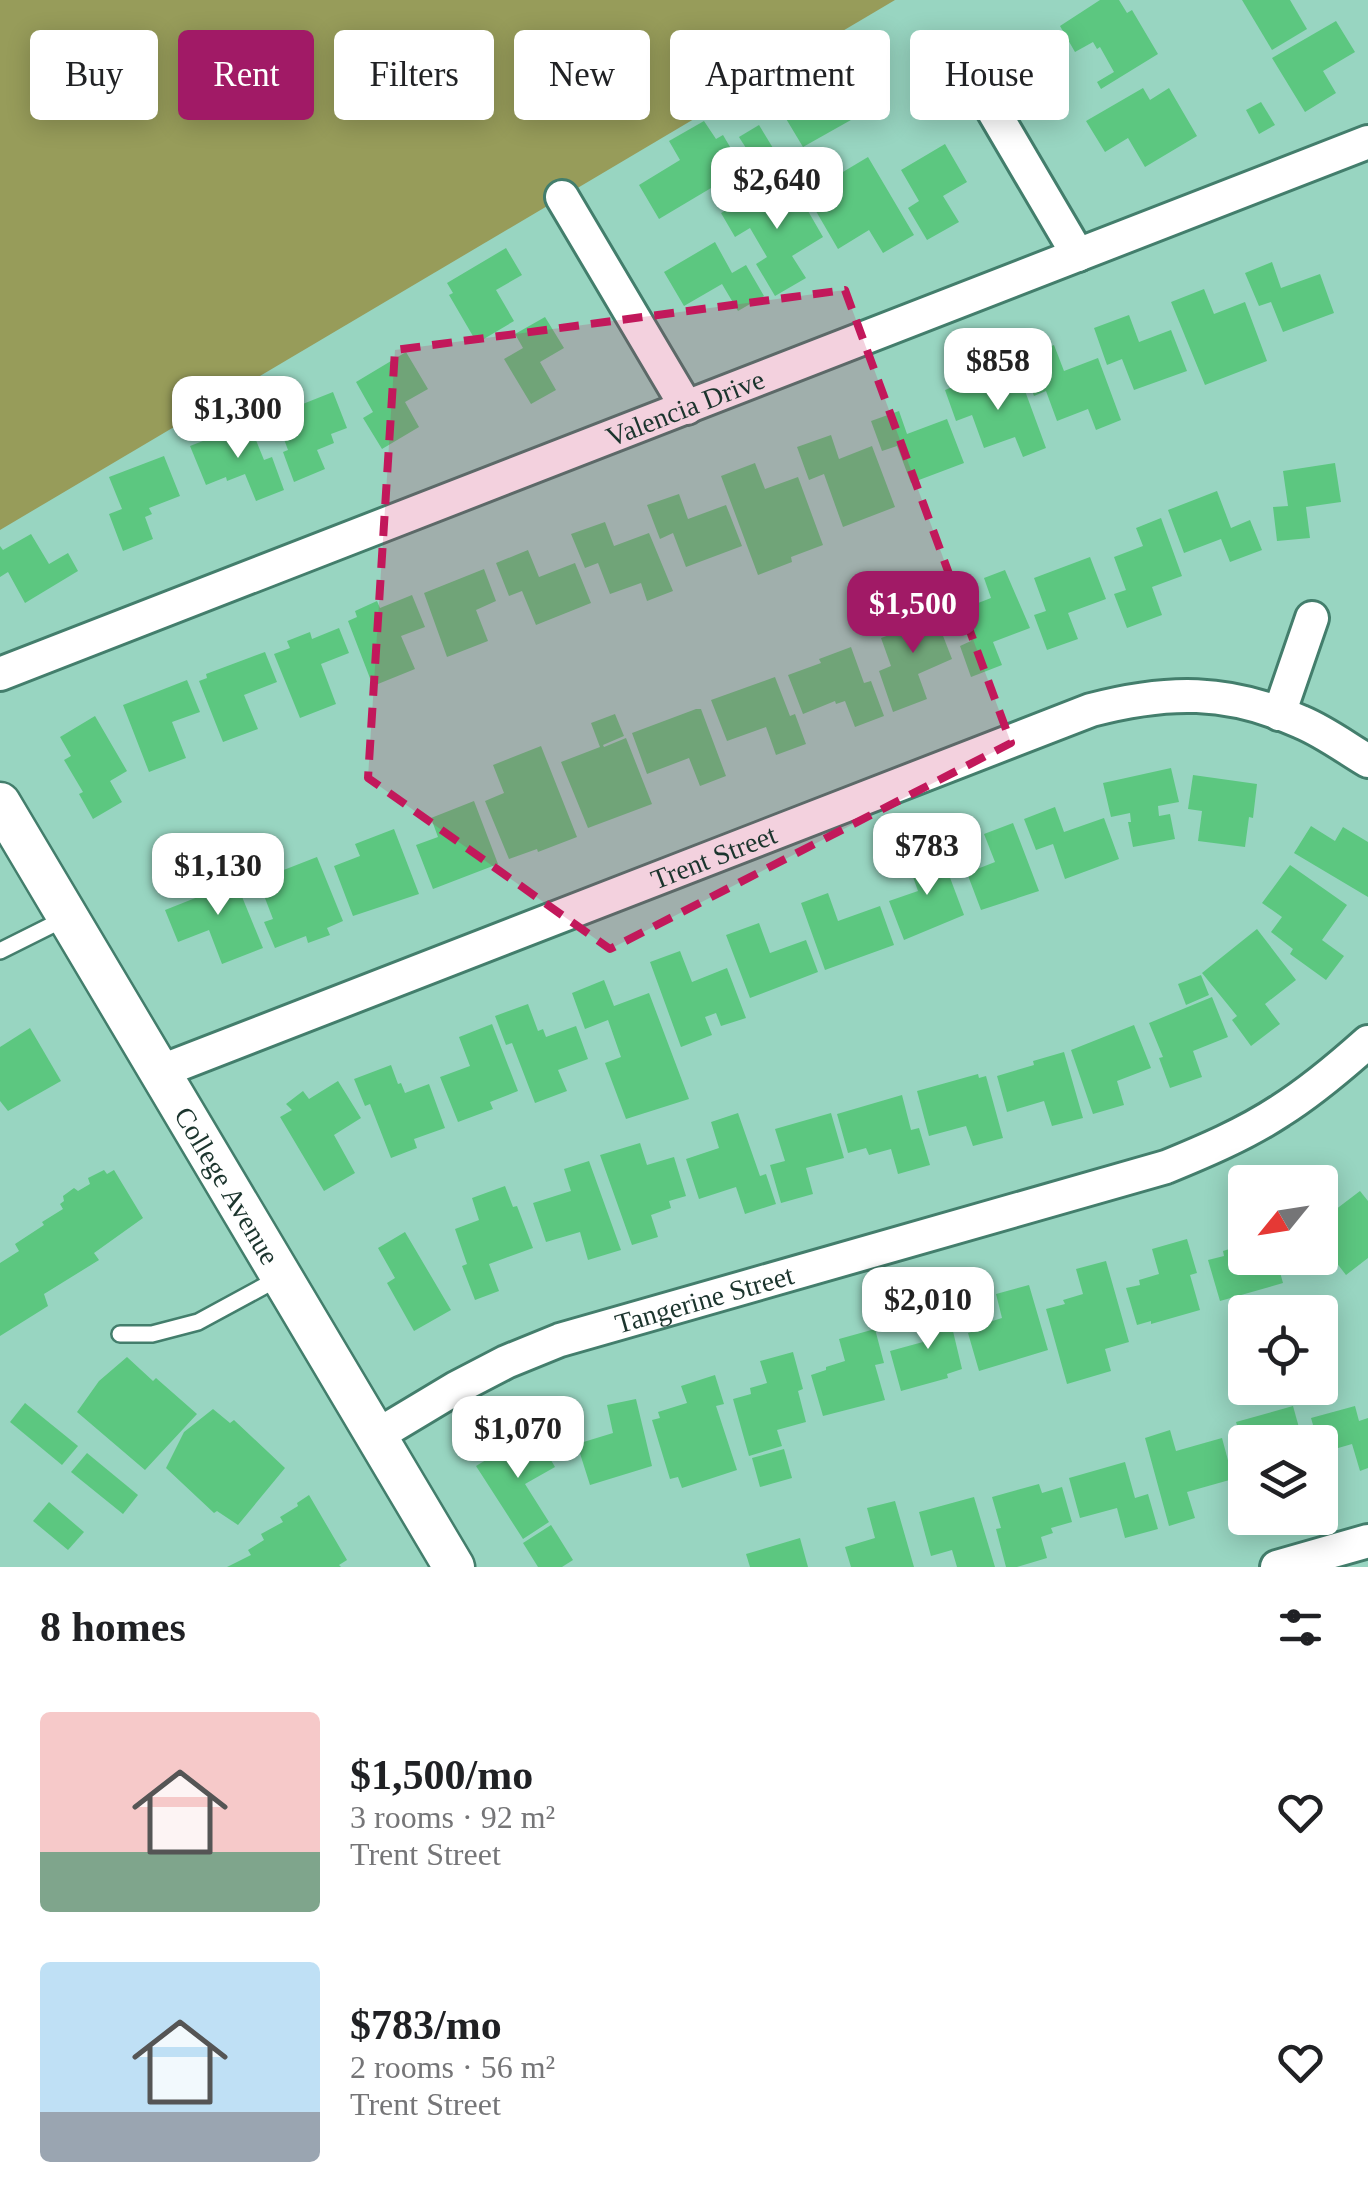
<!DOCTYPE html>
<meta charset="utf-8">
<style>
body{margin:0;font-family:"Times New Roman",serif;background:#f2f2f2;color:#202124;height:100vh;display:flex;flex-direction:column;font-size:38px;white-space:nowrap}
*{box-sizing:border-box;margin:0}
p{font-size:32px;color:#757577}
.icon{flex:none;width:55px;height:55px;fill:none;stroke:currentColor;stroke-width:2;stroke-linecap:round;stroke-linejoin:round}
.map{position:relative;height:1567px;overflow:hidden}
.panel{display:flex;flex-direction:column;background:#fff;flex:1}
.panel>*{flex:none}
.guide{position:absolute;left:30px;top:30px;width:1310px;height:90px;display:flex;gap:20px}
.needle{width:65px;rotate:240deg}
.controls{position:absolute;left:1228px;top:1165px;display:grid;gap:20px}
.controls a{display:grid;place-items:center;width:110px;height:110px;border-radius:10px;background:#fff;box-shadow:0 5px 25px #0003;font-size:50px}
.price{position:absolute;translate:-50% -85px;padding:0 22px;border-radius:20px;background:#fff;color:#222;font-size:32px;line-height:65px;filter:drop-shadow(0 2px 5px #0008)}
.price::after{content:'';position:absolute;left:50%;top:60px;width:30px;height:22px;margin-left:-15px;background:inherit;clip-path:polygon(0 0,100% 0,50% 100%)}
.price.selected{background:#a11a66;color:#fff}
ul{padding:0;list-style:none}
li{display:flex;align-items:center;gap:30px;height:250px;padding:0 40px}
li span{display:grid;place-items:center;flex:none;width:280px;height:200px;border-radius:10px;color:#555}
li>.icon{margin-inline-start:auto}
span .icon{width:120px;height:120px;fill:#fffc;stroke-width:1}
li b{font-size:42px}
h2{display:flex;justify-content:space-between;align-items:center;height:120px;padding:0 40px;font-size:42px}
.pill{padding:0 35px;border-radius:10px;background:#fff;box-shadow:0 5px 25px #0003;font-size:35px;line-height:90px}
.pill.selected{background:#a11a66;color:#fff}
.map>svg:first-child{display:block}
</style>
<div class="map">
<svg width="1368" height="1567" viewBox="0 0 1368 1567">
<rect width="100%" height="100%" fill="#98d5c1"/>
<polygon fill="#979c5a" points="0,0 895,0 0,530"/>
<g fill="#5cc780">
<polygon points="1100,0 1119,0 1127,13 1132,10 1158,54 1101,89 1097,82 1114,72 1100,47 1097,49 1093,42 1075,52 1060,26"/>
<polygon points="1242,0 1290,0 1307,29 1272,50"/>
<polygon points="1336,21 1355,52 1323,71 1336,93 1305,112 1272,58"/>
<polygon points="845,41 863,71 840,85 858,116 803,147 779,107 798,97 793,88 823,71 815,58"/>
<polygon points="1143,88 1150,100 1169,88 1197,136 1145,167 1128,138 1105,152 1086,121"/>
<polygon points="1261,102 1275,125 1259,134 1246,110"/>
<polygon points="704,121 716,139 723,135 743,169 659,219 639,185 680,160 669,141"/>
<polygon points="759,125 776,153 756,164 739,137"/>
<polygon points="945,144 967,182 943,196 959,222 927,240 908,208 919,201 901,170"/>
<polygon points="868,157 914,235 883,253 869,230 838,249 806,194"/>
<polygon points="789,178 823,237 792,256 806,278 775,296 756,264 767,257 750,228 735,237 721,213 751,196 753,200"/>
<polygon points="715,242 732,273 746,265 764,296 738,311 722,284 684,306 664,272"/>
<polygon points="506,248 522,275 496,290 514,321 477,343 449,295 453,293 447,283"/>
<polygon points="1272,262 1281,288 1320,274 1334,313 1283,332 1271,302 1259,306 1245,273"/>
<polygon points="1204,289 1214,314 1245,302 1267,361 1205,385 1171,302"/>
<polygon points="1129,315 1139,342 1171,330 1187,371 1134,390 1122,359 1107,365 1094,328"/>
<polygon points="545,317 564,348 540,362 556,390 531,404 504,359 523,348 515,334"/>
<polygon points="1054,345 1064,371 1098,358 1121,420 1096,430 1088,409 1057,421 1046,391 1034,396 1020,358"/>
<polygon points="406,352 428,389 405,402 419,427 382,449 363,418 373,412 356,382"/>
<polygon points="987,373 994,391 1021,380 1046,448 1023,457 1015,437 984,448 972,415 956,421 945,390"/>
<polygon points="333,392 347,428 331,434 334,443 317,450 325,469 294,482 283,452 288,450 275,415"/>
<polygon points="899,411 907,434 947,419 964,463 911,483 897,446 882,451 871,421"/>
<polygon points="249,423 264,460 272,457 284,490 256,501 245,474 227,481 226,477 206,485 190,446"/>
<polygon points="831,435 839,459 872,446 895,507 843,527 824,474 809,480 797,447"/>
<polygon points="164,456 180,496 149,508 152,514 145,517 153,539 123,551 109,514 122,509 109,477"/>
<polygon points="755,463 765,489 798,477 823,545 791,557 792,562 758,575 721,476"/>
<polygon points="1335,463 1341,502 1306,507 1310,538 1277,541 1273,507 1288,506 1283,471"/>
<polygon points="1217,491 1231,528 1250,520 1262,550 1230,562 1221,539 1184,553 1168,510"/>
<polygon points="679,494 688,519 726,505 742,546 686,567 673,533 660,539 647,505"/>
<polygon points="1161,518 1182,576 1152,587 1162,615 1127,628 1114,594 1126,590 1114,557 1143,546 1136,528"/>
<polygon points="605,522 614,546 649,533 673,591 647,601 641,583 610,594 598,563 585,568 571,534"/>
<polygon points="31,534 49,564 68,553 78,571 25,603 8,572 0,577 0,546 3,550"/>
<polygon points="528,550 539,577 575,563 591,603 536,625 522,591 509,596 496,563"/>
<polygon points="1090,557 1106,599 1068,613 1078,639 1047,650 1034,615 1046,611 1034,578"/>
<polygon points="484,569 496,601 476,610 488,641 447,657 424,593"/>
<polygon points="1005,570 1030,628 993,642 1002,665 971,677 960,646 971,641 960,610 991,598 984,578"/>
<polygon points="412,595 425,627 401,636 415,669 373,686 348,621 357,617 355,611 377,601 380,608"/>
<polygon points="928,597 952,659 918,674 927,699 893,712 879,671 891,666 881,638 914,626 906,605"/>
<polygon points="339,628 349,653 321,664 336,704 300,718 274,654 290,648 287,641 310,632 312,639"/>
<polygon points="851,647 864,683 871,681 884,716 855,727 845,701 836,704 835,701 803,714 788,675 821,663 819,659"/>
<polygon points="265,652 277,682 244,695 258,729 223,742 199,681 207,678 206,674"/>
<polygon points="775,677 790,716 795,714 806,744 776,755 766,727 727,741 711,700"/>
<polygon points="187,680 200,712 172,722 186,758 149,772 123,705"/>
<polygon points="696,709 701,709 726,776 700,786 689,758 647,774 632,733"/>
<polygon points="615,714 624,736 603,745 604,747 626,738 652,804 588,828 561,762 600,747 591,723"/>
<polygon points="95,716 127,771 110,781 122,802 93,819 79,794 83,792 64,760 71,756 60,737"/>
<polygon points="541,746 577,837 538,852 537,849 509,859 485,801 504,793 493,765"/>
<polygon points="1171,768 1179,802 1158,806 1159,816 1170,814 1175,839 1133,847 1128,822 1131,822 1130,813 1111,817 1103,783"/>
<polygon points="1193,775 1257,784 1253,818 1249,817 1245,847 1198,841 1202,811 1188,809"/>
<polygon points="474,801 498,864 433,889 416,845 438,837 431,818"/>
<polygon points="1055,807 1064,832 1104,818 1119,859 1065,879 1053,844 1036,850 1024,819"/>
<polygon points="1013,823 1039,891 981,910 967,873 995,862 984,834"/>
<polygon points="1311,826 1335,841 1343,827 1368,842 1368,897 1294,853"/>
<polygon points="394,829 419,894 353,916 334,866 360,856 355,844"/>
<polygon points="940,851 964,915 904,940 889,901 918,891 908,863"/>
<polygon points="317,857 343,921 327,928 330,935 308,943 306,936 275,948 264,922 273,919 258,880"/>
<polygon points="1290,865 1347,905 1322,940 1344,956 1326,980 1290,954 1293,949 1271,932 1282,917 1262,903"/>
<polygon points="228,868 234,883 236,882 263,948 222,964 209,930 178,942 165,910 203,895 197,881"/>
<polygon points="828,893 838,921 880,906 894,945 825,970 801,903"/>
<polygon points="759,923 770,953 806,940 818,972 750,998 726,935"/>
<polygon points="1257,929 1296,980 1265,1004 1280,1024 1251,1046 1232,1020 1237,1016 1202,973"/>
<polygon points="680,951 692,982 727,968 746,1018 721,1026 716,1013 705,1017 712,1035 681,1047 650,962"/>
<polygon points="1201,975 1209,995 1186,1005 1178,984"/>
<polygon points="604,980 614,1006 649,993 689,1099 626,1119 605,1063 621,1057 608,1020 585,1029 572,993"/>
<polygon points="1212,997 1228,1037 1193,1051 1202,1077 1170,1088 1159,1058 1163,1057 1149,1023"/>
<polygon points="528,1004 538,1031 543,1029 546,1037 576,1026 588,1059 558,1070 567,1091 535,1103 512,1043 506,1045 495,1016"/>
<polygon points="492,1024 518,1091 490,1102 493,1109 458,1122 440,1077 470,1066 459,1037"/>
<polygon points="1134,1025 1151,1068 1117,1081 1124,1105 1093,1114 1071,1050"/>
<polygon points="30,1028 61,1081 8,1111 0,1101 0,1047"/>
<polygon points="1064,1052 1083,1118 1052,1126 1044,1101 1007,1112 997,1076 1034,1065 1033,1061"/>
<polygon points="391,1065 398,1084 401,1083 405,1093 429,1084 445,1128 414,1139 417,1148 391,1158 370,1104 365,1106 354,1079"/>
<polygon points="978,1074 979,1078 986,1076 1003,1138 973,1146 966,1126 929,1136 917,1091"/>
<polygon points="338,1081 361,1118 334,1135 355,1173 324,1191 280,1117 292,1110 286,1104 303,1091 309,1099"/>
<polygon points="902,1095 911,1130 919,1128 930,1165 898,1174 891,1149 869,1155 866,1148 848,1153 837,1114"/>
<polygon points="738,1113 760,1176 766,1174 776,1204 745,1214 736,1187 699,1199 686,1159 719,1148 711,1122"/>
<polygon points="831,1113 844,1158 806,1168 813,1194 781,1203 770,1165 785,1161 775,1129"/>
<polygon points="640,1143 647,1165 674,1157 686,1196 669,1201 671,1208 651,1215 658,1237 632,1245 600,1155"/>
<polygon points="589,1161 621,1250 588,1260 580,1232 546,1242 533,1203 571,1191 564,1169"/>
<polygon points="104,1170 107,1174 114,1170 143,1218 94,1253 99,1260 44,1294 48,1306 0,1336 0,1263 19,1251 15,1244 44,1225 42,1222 63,1209 60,1204 64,1201 63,1196 74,1188 78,1191 90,1184 88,1178"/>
<polygon points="505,1186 513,1207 517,1206 533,1248 489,1264 499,1291 475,1300 462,1266 467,1264 455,1229 479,1220 472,1198"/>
<polygon points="1320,1189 1335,1210 1360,1191 1368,1201 1368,1258 1346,1275 1329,1253 1320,1260"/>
<polygon points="1245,1220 1245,1258 1276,1258 1283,1283 1220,1301 1208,1260 1224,1256 1223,1251 1239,1246 1233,1224"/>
<polygon points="405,1232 451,1310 414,1331 387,1283 395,1278 378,1248"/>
<polygon points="1187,1239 1197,1273 1190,1275 1200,1310 1151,1324 1151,1321 1137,1325 1126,1288 1140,1285 1139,1280 1159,1274 1152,1249"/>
<polygon points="1106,1261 1129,1342 1105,1349 1111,1371 1067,1384 1046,1309 1065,1304 1063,1300 1083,1294 1076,1269"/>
<polygon points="1029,1285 1048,1350 979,1371 968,1333 984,1328 983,1324 1002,1318 996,1294"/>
<polygon points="947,1306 962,1369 947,1374 948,1378 901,1391 890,1351 923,1342 916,1315"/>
<polygon points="875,1329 884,1363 875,1365 885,1400 823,1416 811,1375 826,1370 826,1367 845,1361 839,1339"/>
<polygon points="793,1352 803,1389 798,1391 806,1422 777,1430 782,1446 749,1456 733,1399 751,1394 750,1388 767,1383 760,1361"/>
<polygon points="127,1357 153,1381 156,1378 197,1414 145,1470 77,1412 99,1381"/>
<polygon points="715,1375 724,1404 716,1406 737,1470 682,1488 678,1477 670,1479 652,1420 660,1418 658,1412 687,1403 681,1386"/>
<polygon points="636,1399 652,1466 590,1485 577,1444 613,1433 607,1405"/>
<polygon points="25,1403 78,1446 62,1465 10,1422"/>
<polygon points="1293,1406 1303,1442 1242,1442 1236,1422"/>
<polygon points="1355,1406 1359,1421 1368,1418 1368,1468 1360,1471 1352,1444 1321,1453 1320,1442 1318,1442 1311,1418"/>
<polygon points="213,1409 230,1423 234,1420 285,1468 238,1525 217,1511 214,1513 166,1468 184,1432"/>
<polygon points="1170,1430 1176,1451 1222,1438 1233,1479 1187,1492 1195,1518 1169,1526 1145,1438"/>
<polygon points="534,1431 555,1467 525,1484 549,1522 523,1539 476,1466"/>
<polygon points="784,1449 792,1478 760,1487 752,1458"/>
<polygon points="87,1453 138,1495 123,1514 71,1472"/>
<polygon points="1125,1462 1135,1498 1148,1494 1158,1529 1125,1538 1117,1508 1080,1518 1069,1478"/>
<polygon points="1039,1484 1042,1493 1062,1487 1072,1522 1051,1528 1053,1533 1041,1537 1047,1558 1017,1567 1006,1567 996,1529 1001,1528 992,1497"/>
<polygon points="309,1495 347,1560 339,1565 341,1567 227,1567 251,1555 248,1550 264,1540 261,1534 283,1522 280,1517 298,1506 297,1503"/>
<polygon points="974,1497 995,1567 957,1567 952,1550 931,1556 919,1512"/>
<polygon points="895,1501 914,1567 851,1567 845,1547 875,1538 867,1508"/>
<polygon points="49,1502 84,1532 68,1550 33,1521"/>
<polygon points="551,1525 573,1560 562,1567 538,1567 523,1543"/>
<polygon points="800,1538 808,1567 750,1567 746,1554"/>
</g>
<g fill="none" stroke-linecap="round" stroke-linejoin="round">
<g stroke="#437e6c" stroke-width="20">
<g id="service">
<polyline points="0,951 68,917"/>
<polyline points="120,1334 152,1334 198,1322 281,1277"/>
</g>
</g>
<g stroke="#437e6c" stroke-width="38">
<g id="minor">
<polyline points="964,61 1078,255"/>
<polyline points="562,197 687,408"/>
<path id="s1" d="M0,674l1368,-532"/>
<polyline points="1279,714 1312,618"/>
<path id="s2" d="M159,1072l932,-362c76,-20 137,-21 210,12 24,10 45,26 67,39"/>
<path id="s3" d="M376,1436l80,-48 50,-26 54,-22 606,-173c39,-16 79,-33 114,-56 32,-20 60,-44 88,-69"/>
<polyline points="1277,1567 1368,1541"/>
</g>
</g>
<g stroke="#437e6c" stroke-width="45">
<g id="tertiary">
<path id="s4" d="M0,803l454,764"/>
</g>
</g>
<use href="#service" stroke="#fff" stroke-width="15"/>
<use href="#minor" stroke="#fff" stroke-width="32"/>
<use href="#tertiary" stroke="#fff" stroke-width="40"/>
</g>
<path fill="#c2185b" fill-opacity="0.2" stroke="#c2185b" stroke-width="8" stroke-dasharray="20 12" stroke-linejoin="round" d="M845,290l166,453 -401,206 -242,-171 27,-428z"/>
<g text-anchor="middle" stroke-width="9" stroke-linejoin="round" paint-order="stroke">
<g font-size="28" fill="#1b342d" stroke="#a5e2ce">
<text dy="10" stroke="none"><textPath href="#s1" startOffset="735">Valencia Drive</textPath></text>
<text dy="10" stroke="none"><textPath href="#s2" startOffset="595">Trent Street</textPath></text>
<text dy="10" stroke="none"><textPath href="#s4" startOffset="445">College Avenue</textPath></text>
<text dy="10" stroke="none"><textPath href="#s3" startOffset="358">Tangerine Street</textPath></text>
</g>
</g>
</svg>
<div class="controls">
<a><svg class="needle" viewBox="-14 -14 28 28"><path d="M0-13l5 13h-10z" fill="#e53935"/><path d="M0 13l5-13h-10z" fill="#757577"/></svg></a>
<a><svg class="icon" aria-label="locate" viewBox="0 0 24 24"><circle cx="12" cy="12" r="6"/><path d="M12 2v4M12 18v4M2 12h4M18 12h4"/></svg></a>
<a><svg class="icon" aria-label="layers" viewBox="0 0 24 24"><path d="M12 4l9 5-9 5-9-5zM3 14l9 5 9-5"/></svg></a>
</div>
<b class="price" style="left:777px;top:232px">$2,640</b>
<b class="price" style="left:998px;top:413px">$858</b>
<b class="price" style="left:238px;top:461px">$1,300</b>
<b class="price selected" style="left:913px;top:656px">$1,500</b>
<b class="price" style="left:927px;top:898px">$783</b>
<b class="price" style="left:218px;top:918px">$1,130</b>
<b class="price" style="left:928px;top:1352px">$2,010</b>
<b class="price" style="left:518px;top:1481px">$1,070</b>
<div class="guide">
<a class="pill">Buy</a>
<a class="pill selected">Rent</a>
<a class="pill">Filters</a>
<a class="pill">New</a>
<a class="pill">Apartment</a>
<a class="pill">House</a>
</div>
</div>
<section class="panel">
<h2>8 homes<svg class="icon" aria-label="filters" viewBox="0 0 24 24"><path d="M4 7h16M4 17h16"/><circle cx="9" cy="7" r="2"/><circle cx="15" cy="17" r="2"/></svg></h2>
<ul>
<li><span style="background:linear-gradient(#f6c9c9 70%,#7fa58c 0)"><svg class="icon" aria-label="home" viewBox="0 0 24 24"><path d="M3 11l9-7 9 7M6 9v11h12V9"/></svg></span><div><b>$1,500/mo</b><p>3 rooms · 92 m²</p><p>Trent Street</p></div><svg class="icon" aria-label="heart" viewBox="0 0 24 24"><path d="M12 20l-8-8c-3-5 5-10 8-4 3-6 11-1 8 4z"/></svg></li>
<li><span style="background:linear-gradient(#bfe0f5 75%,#9aa5b1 0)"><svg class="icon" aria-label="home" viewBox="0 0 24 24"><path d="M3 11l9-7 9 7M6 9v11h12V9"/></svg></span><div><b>$783/mo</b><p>2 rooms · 56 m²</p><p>Trent Street</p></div><svg class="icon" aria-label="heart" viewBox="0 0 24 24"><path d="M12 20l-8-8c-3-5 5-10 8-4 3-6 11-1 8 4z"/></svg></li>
</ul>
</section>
